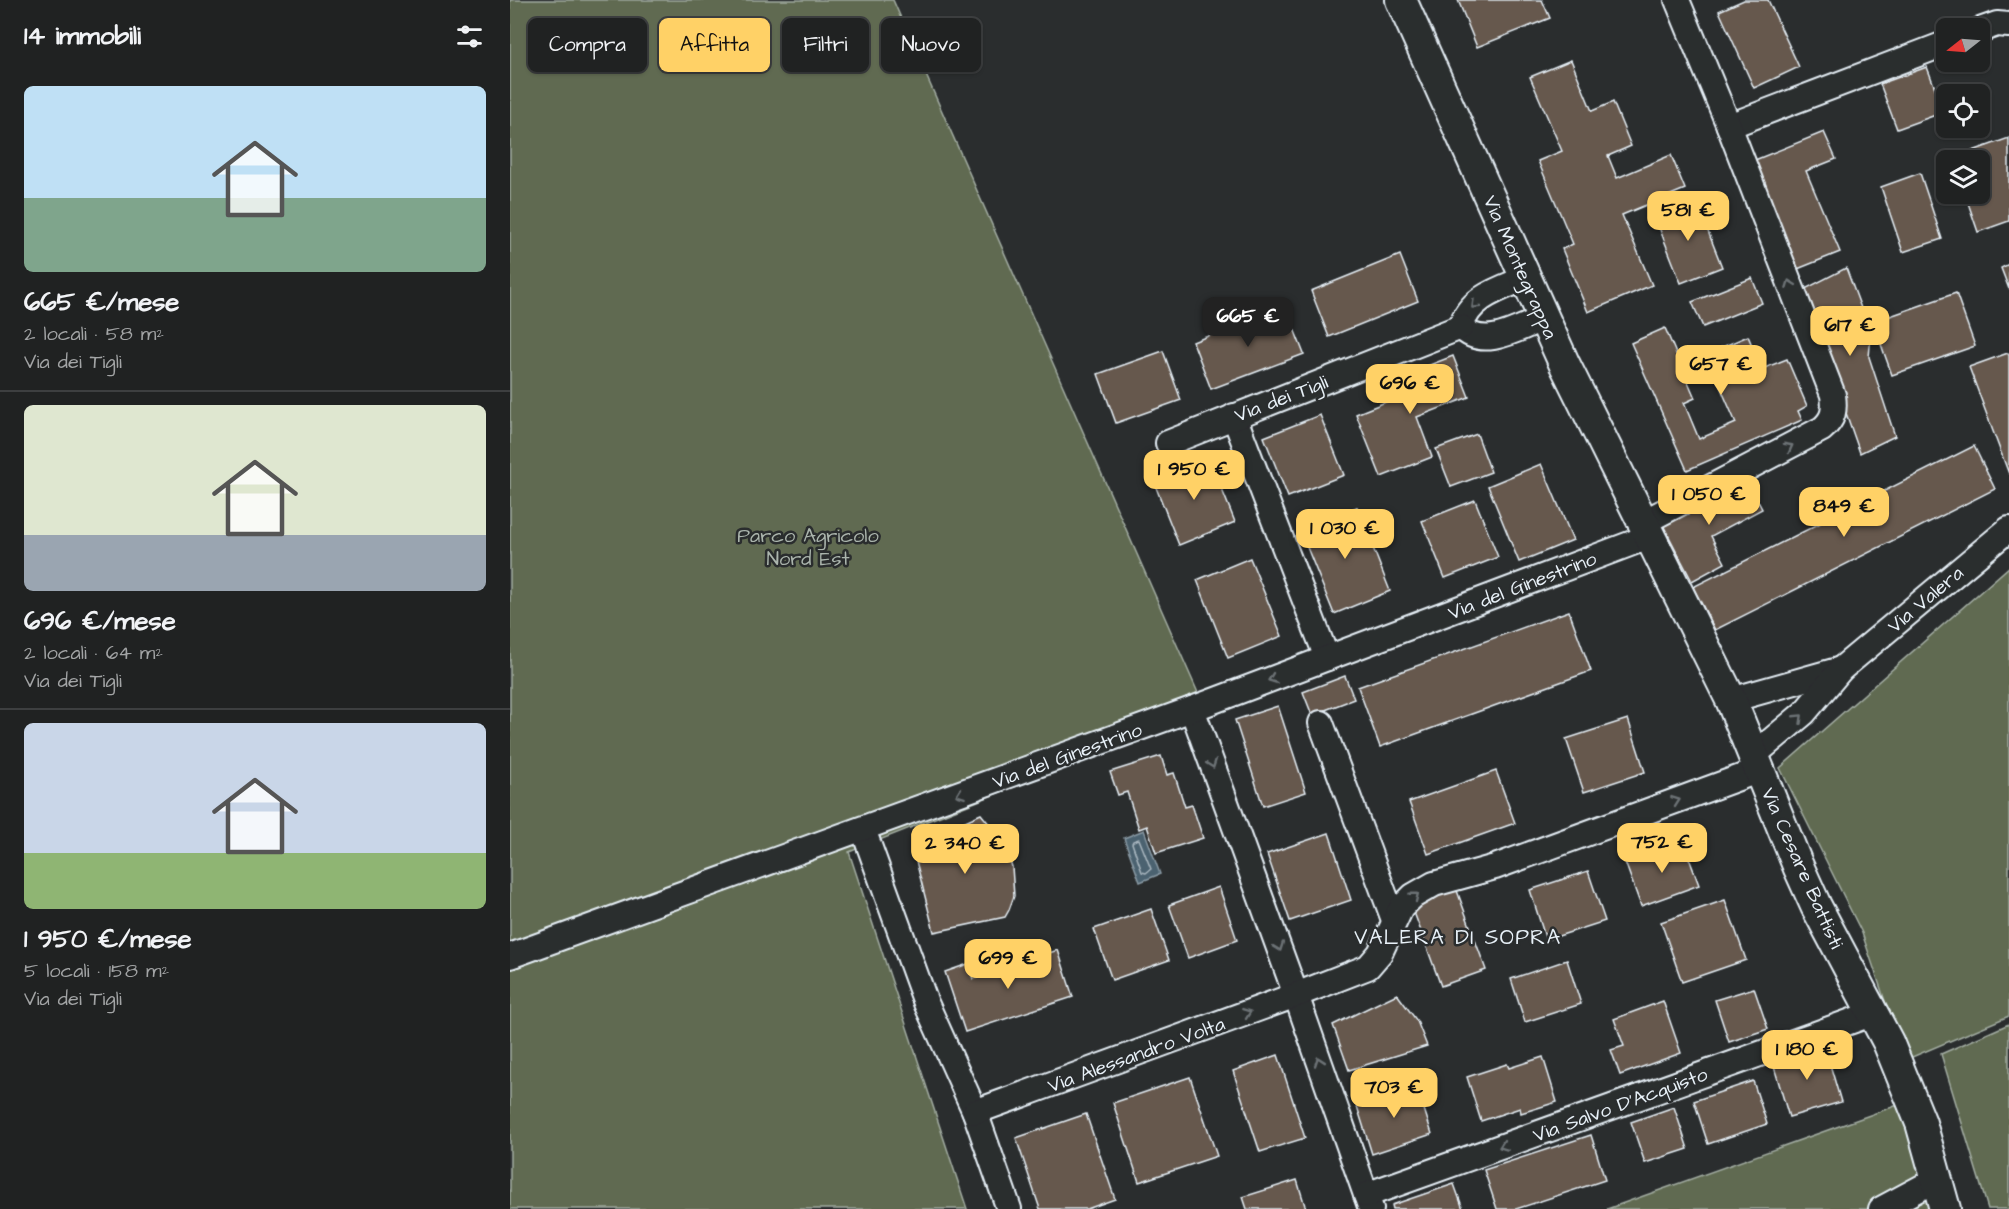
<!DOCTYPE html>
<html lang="it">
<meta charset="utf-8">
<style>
body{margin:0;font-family:"Architects Daughter",sans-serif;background:#282a2a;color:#f1f3f6;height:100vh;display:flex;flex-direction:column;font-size:22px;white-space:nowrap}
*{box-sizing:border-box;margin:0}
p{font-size:20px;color:#a2a4a5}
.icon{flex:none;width:33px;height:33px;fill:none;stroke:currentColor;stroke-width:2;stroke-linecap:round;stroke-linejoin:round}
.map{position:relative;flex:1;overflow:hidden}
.drawer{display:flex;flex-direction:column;background:#202222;width:510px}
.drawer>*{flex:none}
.top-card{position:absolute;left:18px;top:18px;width:570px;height:54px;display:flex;gap:12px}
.needle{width:39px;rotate:253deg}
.fabs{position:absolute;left:1426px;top:18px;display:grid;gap:12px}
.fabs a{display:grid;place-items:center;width:54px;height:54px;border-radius:9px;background:#202222;box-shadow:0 2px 4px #0004,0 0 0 2px #3d3f40;font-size:30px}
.price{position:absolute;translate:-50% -51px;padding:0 14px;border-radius:12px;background:#ffd166;color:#111;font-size:20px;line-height:39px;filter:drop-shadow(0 2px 3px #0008)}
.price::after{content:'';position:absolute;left:50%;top:36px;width:18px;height:14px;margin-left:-9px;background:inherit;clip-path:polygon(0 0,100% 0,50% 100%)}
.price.current{background:#222;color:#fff}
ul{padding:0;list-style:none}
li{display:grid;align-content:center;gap:12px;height:318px;padding:0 24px}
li+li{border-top:2px solid #3d3f40}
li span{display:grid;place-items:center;height:186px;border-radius:9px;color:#555}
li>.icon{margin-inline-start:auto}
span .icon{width:108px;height:108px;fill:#fffc;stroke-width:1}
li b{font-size:26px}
h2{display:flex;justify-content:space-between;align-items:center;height:72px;padding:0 24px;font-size:26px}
.pill{padding:0 21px;border-radius:9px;background:#202222;box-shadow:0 2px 4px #0004,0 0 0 2px #3d3f40;font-size:21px;line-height:54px}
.pill.current{background:#ffd166;color:#111}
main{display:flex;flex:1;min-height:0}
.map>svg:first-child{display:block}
</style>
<main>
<section class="drawer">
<h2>14 immobili<svg class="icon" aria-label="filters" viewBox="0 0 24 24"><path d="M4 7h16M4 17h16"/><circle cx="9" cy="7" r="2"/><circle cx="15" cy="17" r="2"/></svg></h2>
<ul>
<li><span style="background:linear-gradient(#bfe0f5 60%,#7fa58c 0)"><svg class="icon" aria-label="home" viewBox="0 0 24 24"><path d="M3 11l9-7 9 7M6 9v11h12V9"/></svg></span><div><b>665 €/mese</b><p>2 locali · 58 m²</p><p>Via dei Tigli</p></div></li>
<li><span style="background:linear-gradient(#dfe7d0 70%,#9aa5b1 0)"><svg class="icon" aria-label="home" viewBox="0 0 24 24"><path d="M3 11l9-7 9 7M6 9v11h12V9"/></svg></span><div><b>696 €/mese</b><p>2 locali · 64 m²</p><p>Via dei Tigli</p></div></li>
<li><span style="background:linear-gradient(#c9d6e8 70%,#8fb573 0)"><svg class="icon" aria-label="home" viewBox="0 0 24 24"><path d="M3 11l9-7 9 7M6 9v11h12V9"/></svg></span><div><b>1 950 €/mese</b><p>5 locali · 158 m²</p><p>Via dei Tigli</p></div></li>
</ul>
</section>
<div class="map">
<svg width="1499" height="1209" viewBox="0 0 1499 1209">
<rect width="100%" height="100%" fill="#2a2d2e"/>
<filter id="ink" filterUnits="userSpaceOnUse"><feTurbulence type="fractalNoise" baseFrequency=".0167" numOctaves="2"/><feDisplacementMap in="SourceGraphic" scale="12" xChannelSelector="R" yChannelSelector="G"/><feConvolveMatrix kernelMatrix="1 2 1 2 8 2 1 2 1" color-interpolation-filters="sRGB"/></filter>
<g filter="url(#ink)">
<g fill="#616b51" stroke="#a4aea4" stroke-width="1.5">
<polygon points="0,0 383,0 696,711 339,852 457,1209 0,1209"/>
<polygon points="1499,567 1499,1016 1395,1060 1352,933 1270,768"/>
<polygon points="1499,1024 1499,1209 1478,1209 1431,1054"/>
<polygon points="1402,1100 1435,1209 1097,1209"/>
</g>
<polygon fill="#4c626f" stroke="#8a9ba6" stroke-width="1.5" points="634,830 650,874 630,882 614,838"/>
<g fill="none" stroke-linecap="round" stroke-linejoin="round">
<polygon stroke="#aab8c1" stroke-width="1.5" points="629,839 641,869 636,873 632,872 622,843 623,841"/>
</g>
<g fill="#66584d" stroke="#e8f1f8" stroke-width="1.5">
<polygon points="948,0 1032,0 1040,18 967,47"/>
<polygon points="1234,0 1258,0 1289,67 1244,88 1209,11"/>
<polygon points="1061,60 1082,111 1103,102 1121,146 1098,156 1107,178 1161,155 1175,189 1112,215 1142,285 1078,312 1052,249 1063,244 1028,161 1052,151 1020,77"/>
<polygon points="1417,67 1434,112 1387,129 1370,84"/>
<polygon points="1314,132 1326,159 1296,171 1330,252 1285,270 1240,162"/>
<polygon points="1499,138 1499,221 1468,232 1455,194 1470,194 1470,160 1444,160 1443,158"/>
<polygon points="1410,173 1432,239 1393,252 1371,187"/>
<polygon points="1186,201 1212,267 1171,283 1145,217"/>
<polygon points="890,255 908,301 819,337 801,291"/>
<polygon points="1499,264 1499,289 1491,268"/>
<polygon points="1336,268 1361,335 1359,357 1385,436 1350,453 1293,290"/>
<polygon points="1242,278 1252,303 1193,327 1182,302"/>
<polygon points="1446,293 1465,346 1382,375 1363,322"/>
<polygon points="775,306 794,354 701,389 683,342"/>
<polygon points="1155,328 1185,398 1174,403 1189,439 1226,423 1196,354 1238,336 1252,369 1277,359 1297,406 1288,411 1292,420 1177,470 1121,343"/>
<polygon points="653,351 671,400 606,423 588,374"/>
<polygon points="1498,353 1499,356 1499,474 1459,367"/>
<polygon points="943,356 959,397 907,417 922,457 871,477 846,414 883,399 876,382"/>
<polygon points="810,415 834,475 778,497 754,437"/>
<polygon points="967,434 981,472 941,487 926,449"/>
<polygon points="1464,446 1485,489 1205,630 1183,587"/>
<polygon points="699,457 725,522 669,545 643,480"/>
<polygon points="1031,464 1063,540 1009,562 978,486"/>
<polygon points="1235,476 1252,509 1201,536 1215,563 1182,581 1151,521"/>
<polygon points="965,500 988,557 935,578 912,521"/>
<polygon points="847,507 880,591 824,614 790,530"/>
<polygon points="740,558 772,636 718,658 687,580"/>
<polygon points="1059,611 1081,671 870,747 848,687"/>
<polygon points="835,676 844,699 802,715 793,692"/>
<polygon points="768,706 796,792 753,806 725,720"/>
<polygon points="1118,719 1135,772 1074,792 1056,739"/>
<polygon points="651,756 657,775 664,773 675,807 682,805 693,838 646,853 637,826 629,829 617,792 608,795 600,772"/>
<polygon points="986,771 1005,823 918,854 899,802"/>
<polygon points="471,814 489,836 497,850 502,867 504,896 499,910 495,917 424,932 402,845"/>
<polygon points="819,833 841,900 780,921 757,854"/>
<polygon points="1173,842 1189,885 1131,906 1115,862"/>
<polygon points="1078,871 1095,921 1036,940 1020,890"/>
<polygon points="709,887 727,940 678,958 659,905"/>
<polygon points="946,888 976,970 931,986 901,904"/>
<polygon points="1215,900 1236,960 1172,982 1151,922"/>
<polygon points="641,909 659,960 602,980 584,929"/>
<polygon points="548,950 563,997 455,1032 435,972 458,964 463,979"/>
<polygon points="1057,960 1071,1004 1015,1022 1001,979"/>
<polygon points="1244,988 1258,1029 1219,1042 1205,1000"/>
<polygon points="887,994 907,1021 917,1046 839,1070 823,1025"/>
<polygon points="1153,1001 1171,1053 1110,1075 1101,1050 1114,1046 1104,1019"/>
<polygon points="1314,1044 1331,1102 1279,1117 1262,1060"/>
<polygon points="768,1055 795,1138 750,1152 723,1071"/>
<polygon points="1033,1057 1047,1102 1011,1113 1010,1108 971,1121 957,1077 997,1064 999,1068"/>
<polygon points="680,1077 707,1156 629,1182 603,1103"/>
<polygon points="1243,1081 1257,1124 1198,1144 1184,1101"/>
<polygon points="906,1084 922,1134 862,1154 846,1103"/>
<polygon points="1164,1107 1178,1149 1135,1163 1121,1122"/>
<polygon points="576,1114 605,1199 577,1209 530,1209 506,1138"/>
<polygon points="1081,1135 1095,1180 1006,1209 987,1209 974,1170"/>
<polygon points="787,1180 796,1209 737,1209 733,1197"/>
<polygon points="944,1184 953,1209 883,1209 882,1205"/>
</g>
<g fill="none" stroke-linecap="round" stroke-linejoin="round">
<g stroke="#e8f1f8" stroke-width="28">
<g id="minor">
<polyline points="1470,30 1487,24 1499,25"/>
<polyline points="1219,126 1437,43"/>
<path d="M1016,278c-26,11 -57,19 -65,49 22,24 58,1 83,-9"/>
<polyline points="724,416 817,658"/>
<polyline points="658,443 951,327"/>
<path d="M1134,522l178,-93c12,-10 13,-19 11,-34l-104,-269 -52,-126"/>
<polyline points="1221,700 1331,669"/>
<polyline points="682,709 786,995 861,1209"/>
<polyline points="811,723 884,920"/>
<polyline points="1244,755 1294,713 1331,669 1499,529"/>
<polyline points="353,829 416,1003 465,1112 499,1209"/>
<polyline points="0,956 682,709 1141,536"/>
<polyline points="465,1112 786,995 858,967 870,953 891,908 903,896 924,884 985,867 1250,770"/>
<polyline points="856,1195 1364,1013"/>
<polyline points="1371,1209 1427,1179"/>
</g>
</g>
<g stroke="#e8f1f8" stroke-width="34">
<polyline id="tertiary" points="891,0 1054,363 1221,700 1288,866 1306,906 1378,1042 1411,1123 1435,1209"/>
</g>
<use href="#minor" stroke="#2a2d2e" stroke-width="24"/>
<use href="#tertiary" stroke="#2a2d2e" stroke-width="30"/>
</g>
<defs><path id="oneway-chevron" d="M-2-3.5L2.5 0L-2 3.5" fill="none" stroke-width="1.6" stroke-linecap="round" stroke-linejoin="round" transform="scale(1.5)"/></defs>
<g stroke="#6c7275">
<use href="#oneway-chevron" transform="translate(1280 284) rotate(-111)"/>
<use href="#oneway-chevron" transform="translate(965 305) rotate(136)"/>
<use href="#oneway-chevron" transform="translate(1279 447) rotate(-28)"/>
<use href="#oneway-chevron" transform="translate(762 679) rotate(160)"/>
<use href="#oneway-chevron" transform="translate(1289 718) rotate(-44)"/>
<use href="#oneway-chevron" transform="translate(702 764) rotate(70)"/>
<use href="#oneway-chevron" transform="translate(450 794) rotate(160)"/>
<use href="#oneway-chevron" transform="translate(1166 801) rotate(-20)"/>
<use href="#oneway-chevron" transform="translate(905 896) rotate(-39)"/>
<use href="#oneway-chevron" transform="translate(769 947) rotate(70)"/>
<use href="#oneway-chevron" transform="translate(737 1013) rotate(-20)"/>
<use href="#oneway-chevron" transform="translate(809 1061) rotate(-109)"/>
<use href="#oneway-chevron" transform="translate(993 1146) rotate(160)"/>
</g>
</g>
<g text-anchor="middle" stroke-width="5" stroke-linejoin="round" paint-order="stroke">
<g font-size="20" fill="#e8f1f8" stroke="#2a2d2e">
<text transform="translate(1011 267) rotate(66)" y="7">Via Montegrappa</text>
<text transform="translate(771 398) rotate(-21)" y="7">Via dei Tigli</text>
<text transform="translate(1012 585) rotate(-21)" y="7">Via del Ginestrino</text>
<text transform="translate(1415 599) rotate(-40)" y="7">Via Valera</text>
<text transform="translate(557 755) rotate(-20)" y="7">Via del Ginestrino</text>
<text transform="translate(1293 868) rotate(66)" y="7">Via Cesare Battisti</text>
<text transform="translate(626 1054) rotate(-20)" y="7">Via Alessandro Volta</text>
<text transform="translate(1110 1104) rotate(-20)" y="7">Via Salvo D'Acquisto</text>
</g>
<g font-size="20" fill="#abb5ad" stroke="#2a2d2e">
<text x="298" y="542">Parco Agricolo<tspan x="298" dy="23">Nord Est</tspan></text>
</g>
<g font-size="21" letter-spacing="1.5" fill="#e8f1f8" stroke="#2a2d2e">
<text x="948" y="944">VALERA DI SOPRA</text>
</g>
</g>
</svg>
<div class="fabs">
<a><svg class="needle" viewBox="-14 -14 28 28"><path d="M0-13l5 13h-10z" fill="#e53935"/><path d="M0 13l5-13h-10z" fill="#a2a4a5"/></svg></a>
<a><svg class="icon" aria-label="locate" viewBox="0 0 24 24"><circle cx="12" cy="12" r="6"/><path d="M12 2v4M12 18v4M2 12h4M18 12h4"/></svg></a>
<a><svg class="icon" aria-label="layers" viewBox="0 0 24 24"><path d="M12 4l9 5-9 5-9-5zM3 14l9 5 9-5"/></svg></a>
</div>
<b class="price" style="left:1178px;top:242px">581 €</b>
<b class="price current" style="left:738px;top:348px">665 €</b>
<b class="price" style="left:1340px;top:357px">617 €</b>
<b class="price" style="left:1211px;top:396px">657 €</b>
<b class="price" style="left:900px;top:415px">696 €</b>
<b class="price" style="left:684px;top:501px">1 950 €</b>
<b class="price" style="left:1199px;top:526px">1 050 €</b>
<b class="price" style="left:1334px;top:538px">849 €</b>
<b class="price" style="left:835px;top:560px">1 030 €</b>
<b class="price" style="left:1152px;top:874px">752 €</b>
<b class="price" style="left:455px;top:875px">2 340 €</b>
<b class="price" style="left:498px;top:990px">699 €</b>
<b class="price" style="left:1297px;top:1081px">1 180 €</b>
<b class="price" style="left:884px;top:1119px">703 €</b>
<div class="top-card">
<a class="pill">Compra</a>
<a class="pill current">Affitta</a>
<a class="pill">Filtri</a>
<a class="pill">Nuovo</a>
</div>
</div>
</main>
